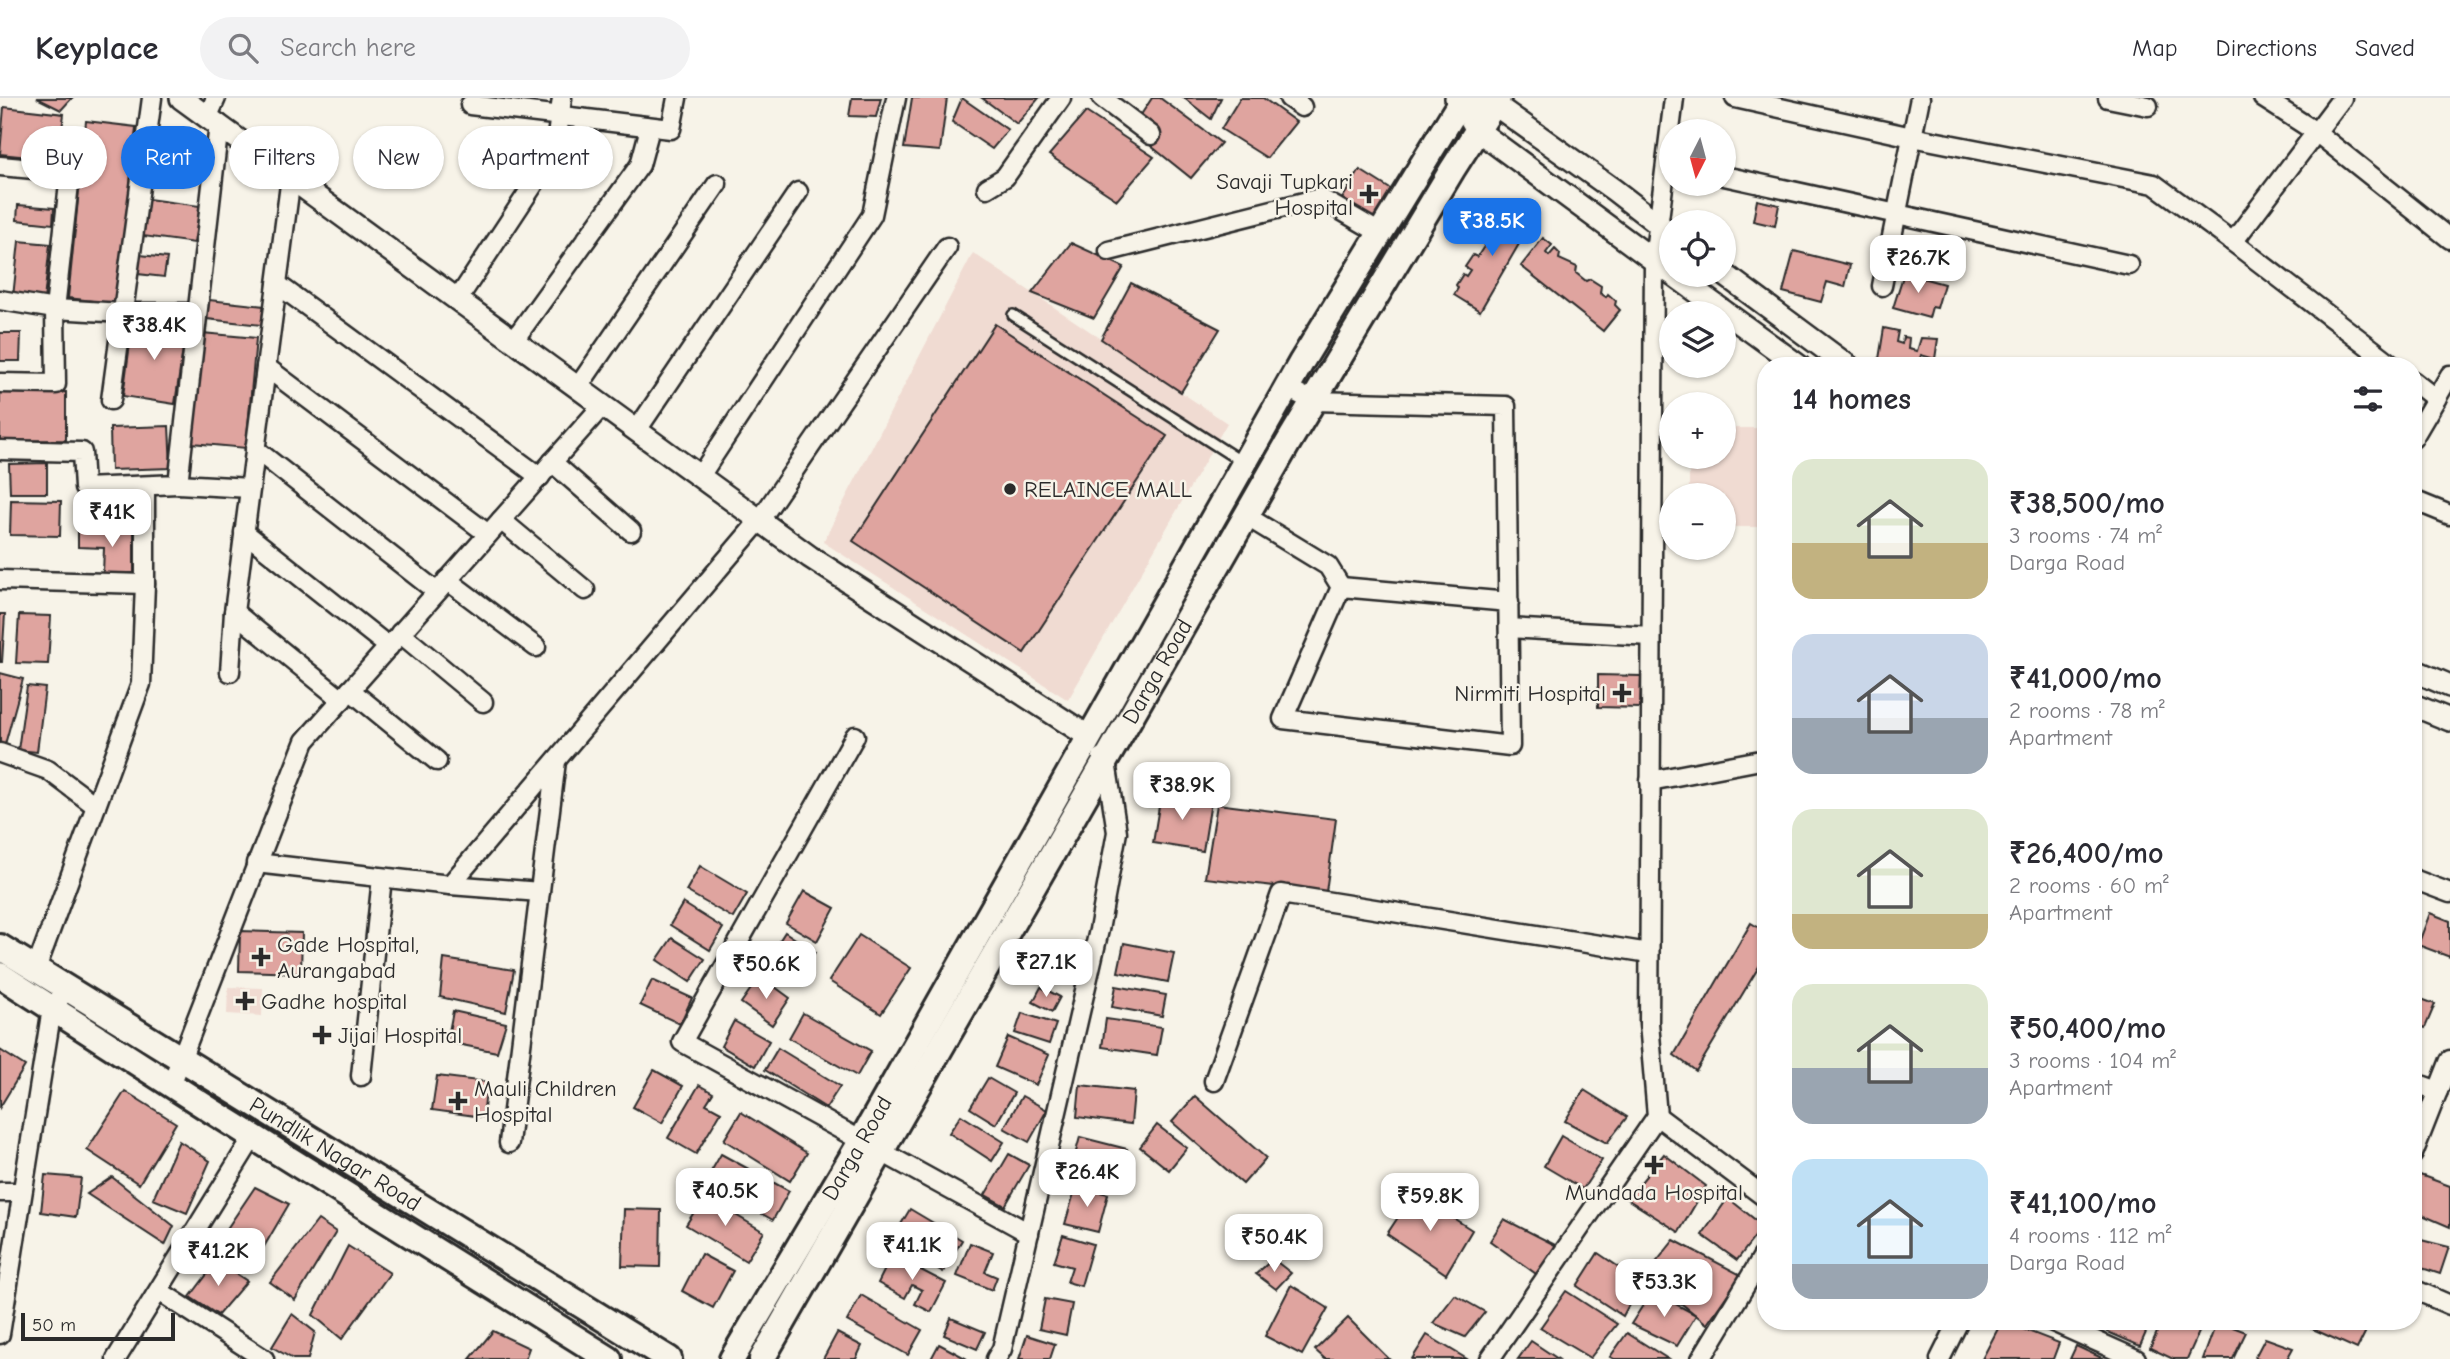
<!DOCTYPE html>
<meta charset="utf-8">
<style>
body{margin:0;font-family:"Comic Neue",sans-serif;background:#f2f2f3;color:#2b2b33;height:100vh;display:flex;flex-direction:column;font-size:26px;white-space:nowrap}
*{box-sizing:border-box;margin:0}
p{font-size:23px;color:#7c7c81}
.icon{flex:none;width:38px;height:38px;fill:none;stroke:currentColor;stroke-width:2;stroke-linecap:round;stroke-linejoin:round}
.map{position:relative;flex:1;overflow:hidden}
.side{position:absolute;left:1757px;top:259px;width:665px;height:973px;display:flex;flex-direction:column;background:#fff;border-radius:28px;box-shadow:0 2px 5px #0004}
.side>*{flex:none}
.banner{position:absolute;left:21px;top:28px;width:665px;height:63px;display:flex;gap:14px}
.needle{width:46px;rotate:186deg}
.controls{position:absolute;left:1659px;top:21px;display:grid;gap:14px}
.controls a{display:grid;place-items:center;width:77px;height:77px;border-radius:50%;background:#fff;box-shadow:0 2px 5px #0004;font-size:35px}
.scale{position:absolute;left:21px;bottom:18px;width:154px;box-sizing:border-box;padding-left:7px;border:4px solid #2b2b2b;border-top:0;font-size:19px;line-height:24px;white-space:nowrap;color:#2b2b2b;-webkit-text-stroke:5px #f7f3e8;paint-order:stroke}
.price{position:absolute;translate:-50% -60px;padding:0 16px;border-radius:14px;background:#fff;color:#222;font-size:23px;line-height:46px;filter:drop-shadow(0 2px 4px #0008)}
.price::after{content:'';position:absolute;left:50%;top:42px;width:21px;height:16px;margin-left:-10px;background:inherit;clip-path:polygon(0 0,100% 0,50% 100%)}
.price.current{background:#1a73e8;color:#fff}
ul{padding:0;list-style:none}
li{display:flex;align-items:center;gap:21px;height:175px;padding:0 35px}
li span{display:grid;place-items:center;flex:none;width:196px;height:140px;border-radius:21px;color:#555}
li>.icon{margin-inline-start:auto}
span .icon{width:84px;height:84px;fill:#fffc;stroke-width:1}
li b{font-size:30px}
h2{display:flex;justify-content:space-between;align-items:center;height:84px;padding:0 35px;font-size:30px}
.tag{padding:0 24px;border-radius:32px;background:#fff;box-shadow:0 2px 5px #0004;font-size:24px;line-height:63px}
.tag.current{background:#1a73e8;color:#fff}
header{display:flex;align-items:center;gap:42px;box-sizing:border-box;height:98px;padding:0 35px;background:#fff;border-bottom:2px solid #e1e1e2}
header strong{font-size:33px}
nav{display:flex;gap:38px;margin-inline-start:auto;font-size:24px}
.search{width:490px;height:63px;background:#f2f2f3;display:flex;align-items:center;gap:18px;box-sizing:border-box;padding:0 24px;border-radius:38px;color:#7c7c81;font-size:26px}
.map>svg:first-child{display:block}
</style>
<header>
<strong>Keyplace</strong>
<div class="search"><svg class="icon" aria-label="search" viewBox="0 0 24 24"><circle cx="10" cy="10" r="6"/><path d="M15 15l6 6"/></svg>Search here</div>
<nav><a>Map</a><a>Directions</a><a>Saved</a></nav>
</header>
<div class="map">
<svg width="2450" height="1261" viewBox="0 0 2450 1261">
<rect width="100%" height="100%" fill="#f7f3e8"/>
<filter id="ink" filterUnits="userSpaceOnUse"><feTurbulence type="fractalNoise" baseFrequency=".0143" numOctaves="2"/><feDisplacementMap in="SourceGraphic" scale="14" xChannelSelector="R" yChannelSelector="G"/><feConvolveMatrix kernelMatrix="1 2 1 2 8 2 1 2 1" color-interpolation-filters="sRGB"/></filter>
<g filter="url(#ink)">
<g fill="#f0dbd2">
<polygon points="973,155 1227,325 1068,602 823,444"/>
<polygon points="1724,330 1766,330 1766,429 1724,429 1724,397 1689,397 1689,359 1724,359"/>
<polygon points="228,889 263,890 262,918 227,916"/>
</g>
<g fill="#dfa49f" stroke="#2b2b2b" stroke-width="2">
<polygon points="37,0 72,0 61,12"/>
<polygon points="852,0 881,0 876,19 849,18"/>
<polygon points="912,0 947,0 940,53 904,50"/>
<polygon points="962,0 1008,32 992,51 952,24"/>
<polygon points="982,0 1039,0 1017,26"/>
<polygon points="1152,0 1160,0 1221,45 1191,80 1131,32"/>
<polygon points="1184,0 1221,0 1211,21"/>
<polygon points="1240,0 1263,0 1296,24 1267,60 1221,31"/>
<polygon points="4,9 64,16 58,62 0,56"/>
<polygon points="1086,14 1154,59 1117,102 1049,57"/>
<polygon points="86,23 136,29 118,206 68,200"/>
<polygon points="1360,72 1395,94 1375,126 1340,104"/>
<polygon points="148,101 200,108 194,145 143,138"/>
<polygon points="1757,102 1779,107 1775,128 1753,123"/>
<polygon points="18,107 54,110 53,126 17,122"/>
<polygon points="1509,109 1533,122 1480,213 1454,197 1458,190 1456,187 1463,176 1466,178 1470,172 1465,169 1473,157 1477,159 1485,147 1481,143 1489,132 1494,135 1498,128 1494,125 1500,115 1504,117"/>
<polygon points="1543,140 1552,147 1546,155 1549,158 1555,151 1560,156 1559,161 1577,169 1576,175 1586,183 1590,181 1601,188 1600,195 1606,199 1608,196 1616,203 1615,207 1620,212 1603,233 1521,168"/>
<polygon points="19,143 50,146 44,202 13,199"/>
<polygon points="1071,145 1124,169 1094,220 1032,195"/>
<polygon points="1794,153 1850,167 1845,189 1827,184 1821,204 1783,194"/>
<polygon points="140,157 167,160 164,179 138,176"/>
<polygon points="1904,175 1944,186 1937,210 1932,209 1929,220 1893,210"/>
<polygon points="1131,185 1220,231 1181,294 1101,241"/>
<polygon points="209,202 264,208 261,227 207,221"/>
<polygon points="133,223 186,231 175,306 123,298"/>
<polygon points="995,226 1167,338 1024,555 853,443"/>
<polygon points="1884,230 1898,233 1896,244 1902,246 1903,239 1909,240 1908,251 1917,253 1921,240 1938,241 1935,261 1921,257 1918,268 1904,268 1879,261"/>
<polygon points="0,235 21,235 20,263 0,263"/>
<polygon points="202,235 256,240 246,350 192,345"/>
<polygon points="66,294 66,342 0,343 0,295"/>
<polygon points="169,328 171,370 111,372 110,330"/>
<polygon points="47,365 47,395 10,395 9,366"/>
<polygon points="11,402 61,403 60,438 10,437"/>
<polygon points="78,432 134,433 134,475 103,475 104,450 78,449"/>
<polygon points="0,516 5,516 2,564 0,564"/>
<polygon points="19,517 51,518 48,566 16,565"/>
<polygon points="0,575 23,581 4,650 0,649"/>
<polygon points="1598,577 1641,578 1640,610 1598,609"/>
<polygon points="27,588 45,590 37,654 18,652"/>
<polygon points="1161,696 1211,704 1203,753 1153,745"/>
<polygon points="1217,706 1336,721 1326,794 1205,780"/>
<polygon points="700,768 747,796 733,820 686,793"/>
<polygon points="804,793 835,810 817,843 786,825"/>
<polygon points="683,805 723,830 710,852 670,827"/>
<polygon points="2430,815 2450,823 2450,859 2418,847"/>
<polygon points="1751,825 1766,834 1766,871 1760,867 1696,973 1674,957"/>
<polygon points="240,833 302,835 301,875 239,873"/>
<polygon points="785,834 815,854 795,884 765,865"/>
<polygon points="859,837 911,870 881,916 829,883"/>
<polygon points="672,840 705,861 690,884 657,862"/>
<polygon points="1124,845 1174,855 1168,884 1118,874"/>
<polygon points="444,861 514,872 506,914 440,899"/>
<polygon points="760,878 790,900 772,927 741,905"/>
<polygon points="652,882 692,900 680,926 640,907"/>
<polygon points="1116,888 1166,897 1162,918 1112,909"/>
<polygon points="1041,889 1060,899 1052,914 1033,904"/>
<polygon points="2413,898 2435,906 2425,930 2413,925"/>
<polygon points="453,913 506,925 497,954 447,944"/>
<polygon points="803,915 871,953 857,978 789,940"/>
<polygon points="1022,915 1056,926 1049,946 1015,935"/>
<polygon points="1106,921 1162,929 1157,957 1102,949"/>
<polygon points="734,923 769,943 755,968 721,948"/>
<polygon points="1008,939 1049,957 1036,987 995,969"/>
<polygon points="778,950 840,988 826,1010 765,972"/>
<polygon points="0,952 25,968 0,1009"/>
<polygon points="654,972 683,988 662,1025 633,1009"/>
<polygon points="437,978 487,984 483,1019 432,1012"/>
<polygon points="988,980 1014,995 996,1026 970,1010"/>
<polygon points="699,987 713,995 706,1006 721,1014 696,1056 668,1040"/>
<polygon points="1080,987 1134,993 1131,1026 1077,1019"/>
<polygon points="1584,992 1627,1019 1607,1045 1565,1023"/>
<polygon points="125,993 176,1025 139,1086 87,1052"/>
<polygon points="1022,998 1047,1012 1029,1044 1004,1030"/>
<polygon points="1195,998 1266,1060 1243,1086 1172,1024"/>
<polygon points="741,1014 807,1055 790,1083 724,1042"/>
<polygon points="961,1017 1004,1044 992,1063 949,1035"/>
<polygon points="1157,1027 1187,1050 1169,1072 1140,1049"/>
<polygon points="1561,1038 1602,1062 1583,1091 1544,1068"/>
<polygon points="1080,1039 1127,1051 1117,1085 1071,1072"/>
<polygon points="179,1043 210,1063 187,1115 153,1101"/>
<polygon points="721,1056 789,1093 773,1122 705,1084"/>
<polygon points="1009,1056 1029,1067 1005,1108 985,1097"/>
<polygon points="1664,1056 1706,1088 1679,1134 1627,1101"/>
<polygon points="45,1077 81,1080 76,1119 41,1114"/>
<polygon points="2420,1077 2450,1088 2450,1129 2413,1113 2413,1093"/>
<polygon points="112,1079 174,1128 165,1147 87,1096"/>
<polygon points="1076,1088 1108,1096 1098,1134 1065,1126"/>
<polygon points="255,1089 289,1106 252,1169 216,1147"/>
<polygon points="1414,1095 1472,1132 1446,1176 1387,1136"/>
<polygon points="704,1098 764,1134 746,1163 686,1127"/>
<polygon points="1728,1100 1763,1128 1737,1162 1702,1137"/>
<polygon points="624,1111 661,1112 660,1169 622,1168"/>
<polygon points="910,1111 962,1142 943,1174 891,1143"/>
<polygon points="1504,1121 1557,1148 1539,1178 1490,1143"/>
<polygon points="318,1122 336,1134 295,1202 270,1184"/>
<polygon points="1063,1137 1093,1146 1081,1188 1067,1184 1072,1169 1054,1164"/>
<polygon points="2413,1140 2449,1149 2440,1176 2413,1167"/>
<polygon points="1674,1142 1741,1177 1707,1226 1646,1177"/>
<polygon points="970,1145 993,1154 985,1174 997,1179 992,1192 957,1178"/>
<polygon points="348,1148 390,1175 342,1241 313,1217"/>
<polygon points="1598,1155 1641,1184 1623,1218 1577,1188"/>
<polygon points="701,1156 733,1173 713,1210 682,1193"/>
<polygon points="892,1157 946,1185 931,1214 915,1206 922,1192 912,1187 905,1200 878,1185"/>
<polygon points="1273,1161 1291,1175 1276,1191 1256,1176"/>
<polygon points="217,1163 247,1183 218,1217 190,1199"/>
<polygon points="1291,1187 1328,1210 1302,1257 1265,1238"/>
<polygon points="1566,1193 1617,1226 1590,1260 1540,1230"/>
<polygon points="1652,1193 1696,1217 1677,1248 1631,1226"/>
<polygon points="861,1197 922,1232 908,1257 847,1223"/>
<polygon points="1455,1197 1485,1214 1465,1239 1433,1225"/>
<polygon points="1045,1201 1072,1206 1066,1237 1039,1231"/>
<polygon points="292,1216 315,1234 308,1261 293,1261 272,1249"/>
<polygon points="951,1220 985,1234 977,1251 944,1237"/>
<polygon points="1348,1220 1389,1261 1325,1261 1315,1252"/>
<polygon points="2002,1223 2059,1245 2053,1261 1982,1261"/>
<polygon points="2113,1223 2151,1223 2140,1248 2108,1234"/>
<polygon points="2162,1223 2204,1223 2187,1261 2173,1261 2150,1250"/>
<polygon points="2217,1223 2246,1234 2233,1261 2203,1261"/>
<polygon points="2295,1223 2371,1223 2357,1251"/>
<polygon points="493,1233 529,1250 525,1261 470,1261"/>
<polygon points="837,1235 862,1248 856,1261 823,1261"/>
<polygon points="1627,1235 1668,1261 1614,1261 1610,1259"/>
<polygon points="1027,1237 1055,1246 1050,1261 1019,1261"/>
<polygon points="1427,1237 1467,1261 1412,1261"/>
<polygon points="2265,1240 2293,1250 2287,1261 2254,1261"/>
<polygon points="1531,1243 1558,1261 1518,1261"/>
<polygon points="939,1246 967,1261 931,1261"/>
<polygon points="2076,1248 2104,1261 2070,1261"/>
</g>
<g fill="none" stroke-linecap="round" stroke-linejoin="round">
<g stroke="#2b2b2b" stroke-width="14">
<polyline id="service" points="1013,217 1242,364"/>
</g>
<g stroke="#2b2b2b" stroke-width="23">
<g id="minor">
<polyline points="1102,0 1151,37"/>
<polyline points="1289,0 1302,9"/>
<polyline points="1735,0 1912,39 2154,86 2233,144 2394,268"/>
<polyline points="2108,0 2148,8"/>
<polyline points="2263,0 2316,34 2450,141"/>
<polyline points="470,7 671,31 677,0"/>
<polyline points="208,18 216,0"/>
<polyline points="0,68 34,71"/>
<polyline points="1724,78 2129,167"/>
<polyline points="987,90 1005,79 1061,0"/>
<polyline points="2233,144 2342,0"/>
<polyline points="1109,153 1320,100 1380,135"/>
<polyline points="277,186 540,379"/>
<polyline points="1882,188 1920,0"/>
<polyline points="458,201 555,54 562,0"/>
<polyline points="0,202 55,211 123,215 197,215"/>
<polyline points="514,242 640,67 650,30"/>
<polyline points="266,269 488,436"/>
<polyline points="2413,283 2436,301"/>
<polyline points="0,285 56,286 55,211 74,41"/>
<polyline points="578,289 717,86"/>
<polyline points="1287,290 1313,303 1506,308 1510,648 1283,621 1341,489 1509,504"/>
<polyline points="111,302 152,0"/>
<polyline points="637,332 798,94"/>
<polyline points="2413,340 2450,277"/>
<polyline points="255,351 437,494"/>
<polyline points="0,352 82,354 84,390 178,386 219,26"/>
<polyline points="552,364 631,433"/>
<polyline points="700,378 872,117 896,0"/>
<polyline points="178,386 250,390"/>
<polyline points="2413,402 2450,417"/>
<polyline points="1246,418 1328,468 1341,489"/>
<polyline points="501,422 585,492"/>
<polyline points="244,434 389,549"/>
<polyline points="0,482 145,486"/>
<polyline points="447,482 536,549"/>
<polyline points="234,514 342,602"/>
<polyline points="1509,530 1651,538"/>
<polyline points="400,535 483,604"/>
<polyline points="230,574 234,514 291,79"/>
<polyline points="350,592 437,663"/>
<polyline points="855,638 682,944 1029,1135"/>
<polyline points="0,655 48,672 96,708"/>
<polyline points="1650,683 1766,661"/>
<polyline points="256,765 450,787 540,794"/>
<polyline points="2413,781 2450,795"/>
<polyline points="450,787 760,422 947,149"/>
<polyline points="36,871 141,586 145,486 145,388"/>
<polyline points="361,978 382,780"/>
<polyline points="1214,983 1281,796 1649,855"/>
<polyline points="2413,984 2438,993"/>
<polyline points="171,987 305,643 603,307"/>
<polyline points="1657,1018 1766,1100"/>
<polyline points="509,1045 556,663"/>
<polyline points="2413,1056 2450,962"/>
<polyline points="0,1094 22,1094"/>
<polyline points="2413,1191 2450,1207"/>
<polyline points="159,1193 264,1261"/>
<polyline points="2051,1223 2136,1261"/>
<polyline points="0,1236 52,910 67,891"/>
<polyline points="116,1261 253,1039"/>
<polyline points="996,1261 1002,1251 1099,832 1117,734 1106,664 1102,659"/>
<polyline points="1490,1261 1657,1018 1649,925 1654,162 1674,0"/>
<polyline points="1701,1261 1766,1153"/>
<polyline points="1940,1261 1959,1223"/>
</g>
</g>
<g stroke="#2b2b2b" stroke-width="26">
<g id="tertiary">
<polyline points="181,0 810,459 1088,638"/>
<polyline points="1456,0 1461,4 1477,32 1671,175"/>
<polyline points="1477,5 1494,6 1614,92 1671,136"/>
<polyline points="1724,176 1848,268"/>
<polyline points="1674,177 1799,268"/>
<polyline points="2413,572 2450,588"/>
<polyline points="2413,607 2450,622"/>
</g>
</g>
<g stroke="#2b2b2b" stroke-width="30">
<g id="secondary">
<path id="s1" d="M0,849l669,412"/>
<polyline points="0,877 212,1013 609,1261"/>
<path id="s2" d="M732,1261l124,-209 446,-789 161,-263"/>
<path id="s3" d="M762,1261l526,-916 164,-273 46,-72"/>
</g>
</g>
<use href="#service" stroke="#f7f3e8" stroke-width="9"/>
<use href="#minor" stroke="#f7f3e8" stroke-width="18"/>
<use href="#tertiary" stroke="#f7f3e8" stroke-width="21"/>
<use href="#secondary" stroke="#f7f3e8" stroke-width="24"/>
</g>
</g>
<g fill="#2b2b2b" stroke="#f7f3e8" stroke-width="2.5">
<path d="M1365.5 85.5h7v7h7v7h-7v7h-7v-7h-7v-7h7z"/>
<circle cx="1010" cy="391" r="7"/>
<path d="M1618.5 584.5h7v7h7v7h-7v7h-7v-7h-7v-7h7z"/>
<path d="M257.5 848.5h7v7h7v7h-7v7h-7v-7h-7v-7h7z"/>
<path d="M241.5 892.5h7v7h7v7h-7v7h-7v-7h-7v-7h7z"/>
<path d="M318.5 926.5h7v7h7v7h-7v7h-7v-7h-7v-7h7z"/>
<path d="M454.5 992.5h7v7h7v7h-7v7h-7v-7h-7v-7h7z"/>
<path d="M1650.5 1056.5h7v7h7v7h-7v7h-7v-7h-7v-7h7z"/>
</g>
<g text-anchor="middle" stroke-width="5" stroke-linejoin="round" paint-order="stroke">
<g font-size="23" fill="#2b2b2b" stroke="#f7f3e8" text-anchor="start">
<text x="1353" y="91" text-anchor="end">Savaji Tupkari<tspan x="1353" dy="26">Hospital</tspan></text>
<text x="1024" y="399">RELAINCE MALL</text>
<text x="1606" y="603" text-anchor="end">Nirmiti Hospital</text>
<text x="277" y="854">Gade Hospital,<tspan x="277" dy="26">Aurangabad</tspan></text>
<text x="261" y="911">Gadhe hospital</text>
<text x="338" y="945">Jijai Hospital</text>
<text x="474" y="998">Mauli Children<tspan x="474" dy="26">Hospital</tspan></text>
<text x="1654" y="1102" text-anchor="middle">Mundada Hospital</text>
</g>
<g font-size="23" fill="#2b2b2b" stroke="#f7f3e8">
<text dy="8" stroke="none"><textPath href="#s3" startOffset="793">Darga Road</textPath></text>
<text dy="8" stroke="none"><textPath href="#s2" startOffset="245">Darga Road</textPath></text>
<text dy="8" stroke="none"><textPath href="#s1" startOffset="394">Pundlik Nagar Road</textPath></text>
</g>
</g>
</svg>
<div class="controls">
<a><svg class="needle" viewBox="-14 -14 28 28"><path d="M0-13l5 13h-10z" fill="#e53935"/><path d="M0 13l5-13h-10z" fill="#7c7c81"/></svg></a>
<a><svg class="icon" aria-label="locate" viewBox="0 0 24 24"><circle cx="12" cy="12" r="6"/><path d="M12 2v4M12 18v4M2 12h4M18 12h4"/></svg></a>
<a><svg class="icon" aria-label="layers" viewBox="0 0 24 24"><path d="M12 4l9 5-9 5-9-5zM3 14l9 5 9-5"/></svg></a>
<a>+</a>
<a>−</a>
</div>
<div class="scale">50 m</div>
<b class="price current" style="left:1492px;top:160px">₹38.5K</b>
<b class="price" style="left:1918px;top:197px">₹26.7K</b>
<b class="price" style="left:154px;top:264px">₹38.4K</b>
<b class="price" style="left:112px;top:451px">₹41K</b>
<b class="price" style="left:1182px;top:724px">₹38.9K</b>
<b class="price" style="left:1046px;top:901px">₹27.1K</b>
<b class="price" style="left:766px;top:903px">₹50.6K</b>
<b class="price" style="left:1087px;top:1111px">₹26.4K</b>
<b class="price" style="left:725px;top:1130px">₹40.5K</b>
<b class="price" style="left:1430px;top:1135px">₹59.8K</b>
<b class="price" style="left:1274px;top:1176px">₹50.4K</b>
<b class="price" style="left:912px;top:1184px">₹41.1K</b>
<b class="price" style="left:218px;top:1190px">₹41.2K</b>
<b class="price" style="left:1664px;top:1221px">₹53.3K</b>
<div class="banner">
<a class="tag">Buy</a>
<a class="tag current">Rent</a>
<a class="tag">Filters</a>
<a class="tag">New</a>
<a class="tag">Apartment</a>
</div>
<section class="side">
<h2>14 homes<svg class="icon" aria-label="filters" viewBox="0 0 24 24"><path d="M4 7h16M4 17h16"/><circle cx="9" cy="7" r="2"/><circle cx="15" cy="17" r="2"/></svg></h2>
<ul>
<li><span style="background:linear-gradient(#dfe7d0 60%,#c2b280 0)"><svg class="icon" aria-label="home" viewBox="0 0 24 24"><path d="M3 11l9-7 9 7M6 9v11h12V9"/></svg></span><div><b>₹38,500/mo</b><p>3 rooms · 74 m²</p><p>Darga Road</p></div></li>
<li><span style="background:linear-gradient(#c9d6e8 60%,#9aa5b1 0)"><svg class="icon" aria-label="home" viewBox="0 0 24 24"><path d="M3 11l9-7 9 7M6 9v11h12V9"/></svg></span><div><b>₹41,000/mo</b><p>2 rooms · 78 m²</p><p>Apartment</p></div></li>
<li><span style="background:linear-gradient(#dfe7d0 75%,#c2b280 0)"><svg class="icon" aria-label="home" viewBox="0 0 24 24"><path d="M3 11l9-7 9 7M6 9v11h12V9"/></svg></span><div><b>₹26,400/mo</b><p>2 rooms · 60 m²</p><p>Apartment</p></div></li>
<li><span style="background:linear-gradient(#dfe7d0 60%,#9aa5b1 0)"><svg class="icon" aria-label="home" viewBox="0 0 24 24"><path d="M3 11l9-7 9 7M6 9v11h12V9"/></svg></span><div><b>₹50,400/mo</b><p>3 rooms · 104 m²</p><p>Apartment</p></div></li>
<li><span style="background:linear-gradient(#bfe0f5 75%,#9aa5b1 0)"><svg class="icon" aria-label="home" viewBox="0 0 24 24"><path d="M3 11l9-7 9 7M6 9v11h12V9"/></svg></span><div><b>₹41,100/mo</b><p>4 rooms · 112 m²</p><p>Darga Road</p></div></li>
</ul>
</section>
</div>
